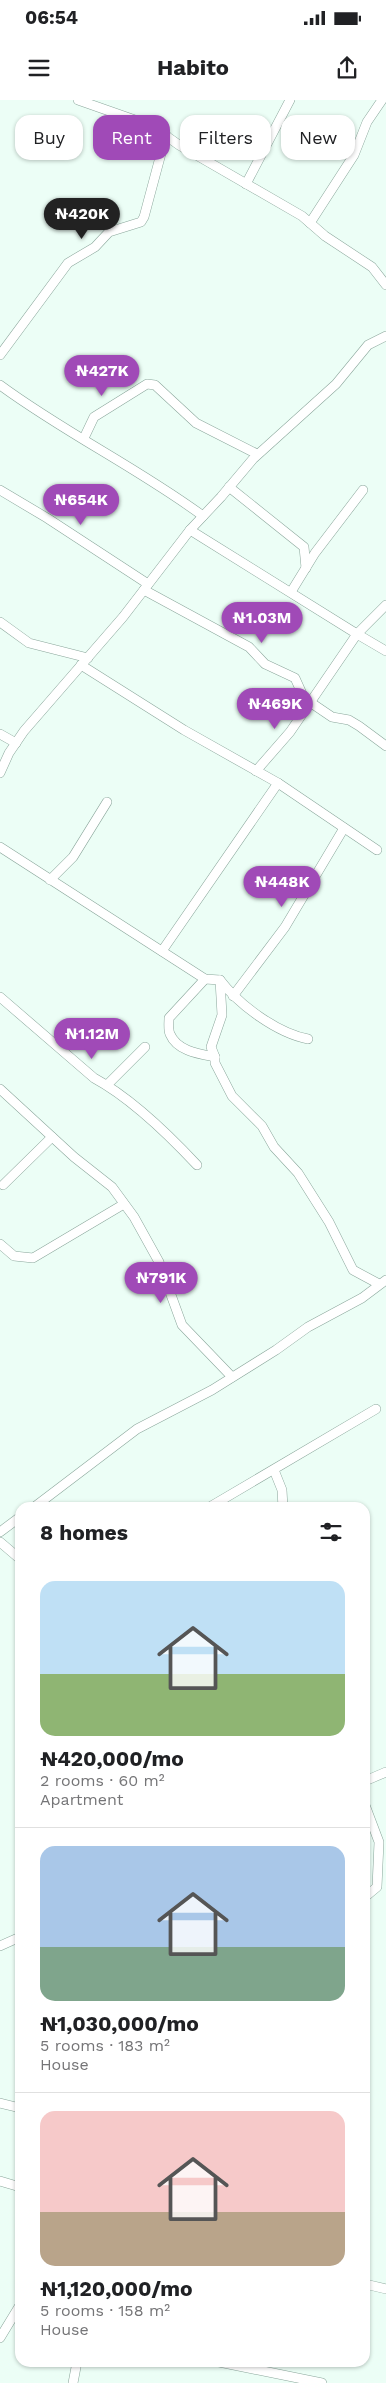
<!DOCTYPE html>
<meta charset="utf-8">
<style>
body{margin:0;font-family:"Work Sans",sans-serif;background:#f2f2f2;color:#202124;height:100vh;display:flex;flex-direction:column;font-size:19px;white-space:nowrap}
*{box-sizing:border-box;margin:0}
p{font-size:16px;color:#757577}
.icon{flex:none;width:28px;height:28px;fill:none;stroke:currentColor;stroke-width:2;stroke-linecap:round;stroke-linejoin:round}
.map{position:relative;flex:1;overflow:hidden}
.drawer{position:absolute;left:15px;top:1402px;width:355px;height:865px;display:flex;flex-direction:column;background:#fff;border-radius:15px;box-shadow:0 1px 4px #0004}
.drawer>*{flex:none}
.guide{position:absolute;left:15px;top:15px;width:356px;height:45px;display:flex;gap:10px}
.price{position:absolute;translate:-50% -42px;padding:0 11px;border-radius:18px;background:#a04ab7;color:#fff;font-size:16px;line-height:32px;filter:drop-shadow(0 1px 2px #0008)}
.price::after{content:'';position:absolute;left:50%;top:30px;width:15px;height:11px;margin-left:-8px;background:inherit;clip-path:polygon(0 0,100% 0,50% 100%)}
.price.on{background:#222;color:#fff}
ul{padding:0;list-style:none}
li{display:grid;align-content:center;gap:10px;height:265px;padding:0 25px}
li+li{border-top:1px solid #e0e0e0}
li span{display:grid;place-items:center;height:155px;border-radius:15px;color:#555}
li>.icon{margin-inline-start:auto}
span .icon{width:90px;height:90px;fill:#fffc;stroke-width:1}
li b{font-size:21px}
h2{display:flex;justify-content:space-between;align-items:center;height:60px;padding:0 25px;font-size:21px}
.chip{padding:0 18px;border-radius:15px;background:#fff;box-shadow:0 1px 4px #0004;font-size:18px;line-height:45px}
.chip.on{background:#a04ab7;color:#fff}
.status{display:flex;justify-content:space-between;align-items:center;height:35px;padding:0 25px;background:#fff;direction:ltr}
.status svg{height:14px;fill:currentColor}
header{display:flex;justify-content:space-between;align-items:center;height:65px;padding:0 25px;background:#fff;font-size:22px;font-weight:700}
.map>svg:first-child{display:block}
</style>
<div class="status"><b>06:54</b><svg viewBox="0 0 49 12"><path d="M0 12V9h3v3zM5 12V6h3v6zM10 12V3h3v9zM15 12V0h3v12zM26 1h20v11H26zM47 4h2v5h-2z"/></svg></div>
<header><svg class="icon" aria-label="menu" viewBox="0 0 24 24"><path d="M4 6h16M4 12h16M4 18h16"/></svg>Habito<svg class="icon" aria-label="share" viewBox="0 0 24 24"><path d="M12 15V3M7 8l5-5 5 5M5 13v7h14v-7"/></svg></header>
<div class="map">
<svg width="386" height="2283" viewBox="0 0 386 2283">
<rect width="100%" height="100%" fill="#ecfef6"/>
<g fill="none" stroke-linecap="round" stroke-linejoin="round">
<g stroke="#8aa69b" stroke-width="10">
<g id="minor">
<polyline points="78,0 152,26 179,45 302,116 325,136 372,167 386,185"/>
<polyline points="246,84 290,0"/>
<polyline points="310,123 354,55 367,22 382,0"/>
<polyline points="0,255 68,163 95,147 109,132 141,122 144,117 166,35"/>
<path d="M0,285c65,48 138,83 203,131"/>
<polyline points="84,338 94,317 147,284 155,285 196,323 257,354"/>
<polyline points="229,387 304,447 306,468"/>
<polyline points="0,390 47,418 148,484"/>
<polyline points="190,430 357,534 386,505"/>
<polyline points="144,490 249,547 265,564 295,578 304,598 332,617 349,620 359,626 386,646"/>
<polyline points="291,492 315,453 363,390"/>
<polyline points="0,522 29,543 88,558"/>
<polyline points="81,565 184,630 278,683 377,750"/>
<polyline points="0,634 16,643"/>
<polyline points="256,671 290,632 357,534 386,551"/>
<polyline points="0,673 9,653 24,631 123,517 190,430 221,397 253,359 336,284 368,245 386,236"/>
<path d="M0,747l205,132 15,1c19,25 57,53 88,59"/>
<polyline points="50,780 73,757 107,702"/>
<polyline points="162,851 278,683"/>
<path d="M205,879l-36,39c0,4 -1,12 1,16 7,17 29,20 45,23"/>
<polyline points="220,880 222,915 211,947 215,957 215,963 232,996 262,1026 274,1047 298,1073 329,1122 353,1170 379,1184"/>
<polyline points="233,896 285,827 344,728"/>
<path d="M0,897l94,81c37,20 74,56 103,87"/>
<polyline points="107,985 145,947"/>
<polyline points="0,989 74,1057 112,1087 134,1117 159,1162 182,1225 232,1277"/>
<polyline points="3,1085 52,1037"/>
<polyline points="0,1144 14,1156 33,1158 124,1104"/>
<polyline points="274,1370 282,1390 283,1408"/>
<polyline points="33,1408 137,1329 212,1290 276,1250 308,1227 362,1198 386,1180"/>
<polyline points="208,1408 376,1309"/>
<polyline points="0,1432 20,1417"/>
<polyline points="0,1442 20,1459"/>
<polyline points="365,1681 386,1672"/>
<polyline points="365,1705 379,1742 377,1787 365,1797"/>
<polyline points="0,1846 20,1837"/>
<polyline points="0,2003 20,2008"/>
<polyline points="0,2081 20,2087"/>
<polyline points="365,2184 386,2189"/>
<polyline points="0,2238 20,2205"/>
<polyline points="219,2262 322,2283"/>
<polyline points="73,2283 77,2262"/>
</g>
</g>
<use href="#minor" stroke="#fff" stroke-width="9"/>
</g>
</svg>
<b class="price on" style="left:82px;top:140px">₦420K</b>
<b class="price" style="left:102px;top:297px">₦427K</b>
<b class="price" style="left:81px;top:426px">₦654K</b>
<b class="price" style="left:262px;top:544px">₦1.03M</b>
<b class="price" style="left:275px;top:630px">₦469K</b>
<b class="price" style="left:282px;top:808px">₦448K</b>
<b class="price" style="left:92px;top:960px">₦1.12M</b>
<b class="price" style="left:161px;top:1204px">₦791K</b>
<div class="guide">
<a class="chip">Buy</a>
<a class="chip on">Rent</a>
<a class="chip">Filters</a>
<a class="chip">New</a>
</div>
<section class="drawer">
<h2>8 homes<svg class="icon" aria-label="filters" viewBox="0 0 24 24"><path d="M4 7h16M4 17h16"/><circle cx="9" cy="7" r="2"/><circle cx="15" cy="17" r="2"/></svg></h2>
<ul>
<li><span style="background:linear-gradient(#bfe0f5 60%,#8fb573 0)"><svg class="icon" aria-label="home" viewBox="0 0 24 24"><path d="M3 11l9-7 9 7M6 9v11h12V9"/></svg></span><div><b>₦420,000/mo</b><p>2 rooms · 60 m²</p><p>Apartment</p></div></li>
<li><span style="background:linear-gradient(#a9c7e8 65%,#7fa58c 0)"><svg class="icon" aria-label="home" viewBox="0 0 24 24"><path d="M3 11l9-7 9 7M6 9v11h12V9"/></svg></span><div><b>₦1,030,000/mo</b><p>5 rooms · 183 m²</p><p>House</p></div></li>
<li><span style="background:linear-gradient(#f6c9c9 65%,#b9a48a 0)"><svg class="icon" aria-label="home" viewBox="0 0 24 24"><path d="M3 11l9-7 9 7M6 9v11h12V9"/></svg></span><div><b>₦1,120,000/mo</b><p>5 rooms · 158 m²</p><p>House</p></div></li>
</ul>
</section>
</div>
